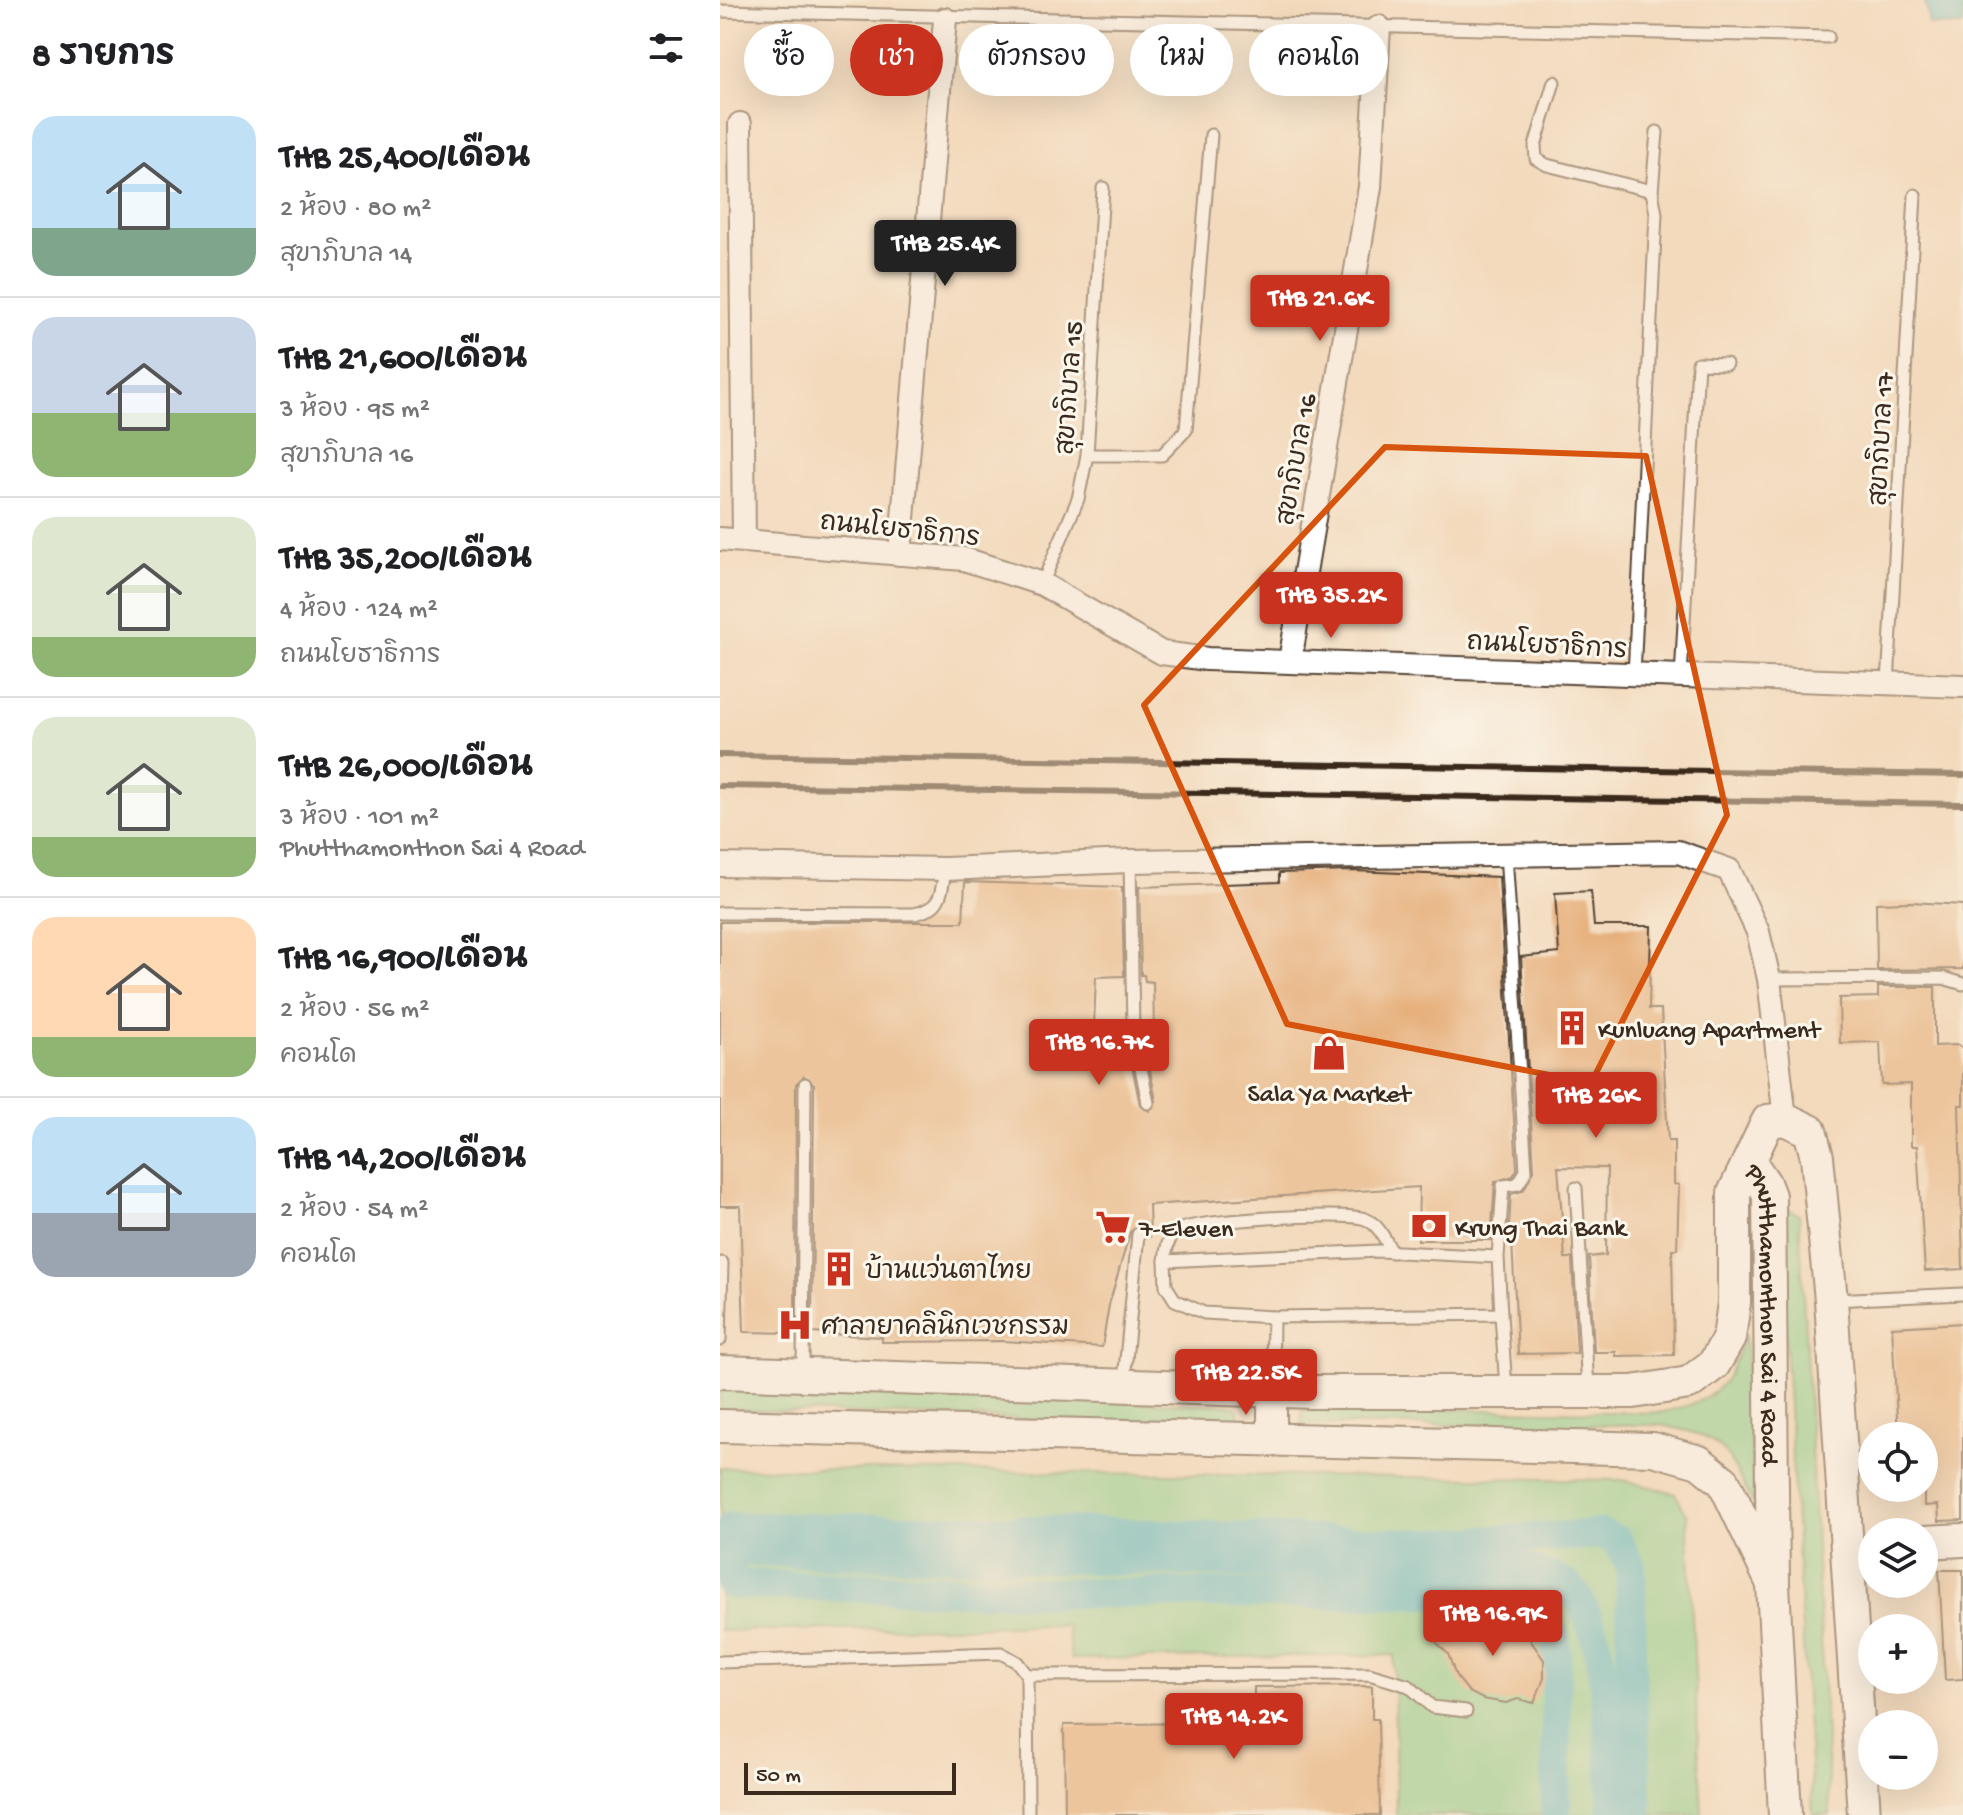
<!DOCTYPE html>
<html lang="th">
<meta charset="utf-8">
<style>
body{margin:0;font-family:"Gochi Hand","Playpen Sans Thai",sans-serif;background:#f6f6f6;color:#202124;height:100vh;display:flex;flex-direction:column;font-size:30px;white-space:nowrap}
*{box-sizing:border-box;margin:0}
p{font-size:26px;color:#757577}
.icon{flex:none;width:44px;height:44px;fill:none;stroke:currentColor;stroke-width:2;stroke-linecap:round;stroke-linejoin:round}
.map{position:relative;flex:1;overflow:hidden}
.side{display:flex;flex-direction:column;background:#fff;width:720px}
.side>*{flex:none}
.guide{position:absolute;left:24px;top:24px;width:760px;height:72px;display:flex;gap:16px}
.controls{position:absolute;left:1138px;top:1422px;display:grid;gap:16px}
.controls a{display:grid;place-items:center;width:80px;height:80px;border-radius:50%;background:#fff;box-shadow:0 8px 32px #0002;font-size:40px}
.scale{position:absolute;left:24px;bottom:20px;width:212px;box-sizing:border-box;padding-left:8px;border:4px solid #3b2a1e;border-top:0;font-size:22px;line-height:28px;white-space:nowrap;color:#3b2a1e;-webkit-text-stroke:6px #fbf7ec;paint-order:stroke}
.price{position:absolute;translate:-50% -68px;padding:0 18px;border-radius:8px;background:#c8321e;color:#fff;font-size:26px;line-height:52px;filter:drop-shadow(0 2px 4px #0008)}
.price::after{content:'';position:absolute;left:50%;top:48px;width:24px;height:18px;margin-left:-12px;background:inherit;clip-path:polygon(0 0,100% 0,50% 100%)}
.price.current{background:#222;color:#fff}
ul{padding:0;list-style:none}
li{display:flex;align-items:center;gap:24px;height:200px;padding:0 32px}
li+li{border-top:2px solid #e0e0e0}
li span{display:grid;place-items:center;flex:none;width:224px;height:160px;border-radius:24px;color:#555}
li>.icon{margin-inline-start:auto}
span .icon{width:96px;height:96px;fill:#fffc;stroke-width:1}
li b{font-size:34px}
h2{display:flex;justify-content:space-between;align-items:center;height:96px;padding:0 32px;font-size:34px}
.chip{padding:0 28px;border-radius:36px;background:#fff;box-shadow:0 8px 32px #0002;font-size:28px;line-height:72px}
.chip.current{background:#c8321e;color:#fff}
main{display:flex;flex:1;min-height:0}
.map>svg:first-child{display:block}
</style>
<main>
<section class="side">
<h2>8 รายการ<svg class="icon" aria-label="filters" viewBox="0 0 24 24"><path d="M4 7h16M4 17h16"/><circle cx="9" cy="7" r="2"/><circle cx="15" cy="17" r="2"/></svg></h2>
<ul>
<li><span style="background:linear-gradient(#bfe0f5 70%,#7fa58c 0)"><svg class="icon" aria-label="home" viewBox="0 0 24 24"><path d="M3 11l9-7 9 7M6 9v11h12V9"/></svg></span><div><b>THB 25,400/เดือน</b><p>2 ห้อง · 80 m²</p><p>สุขาภิบาล 14</p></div></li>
<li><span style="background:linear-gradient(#c9d6e8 60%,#8fb573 0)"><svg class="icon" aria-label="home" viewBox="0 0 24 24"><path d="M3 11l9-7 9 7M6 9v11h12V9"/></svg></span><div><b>THB 21,600/เดือน</b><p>3 ห้อง · 95 m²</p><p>สุขาภิบาล 16</p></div></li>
<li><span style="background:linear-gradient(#dfe7d0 75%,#8fb573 0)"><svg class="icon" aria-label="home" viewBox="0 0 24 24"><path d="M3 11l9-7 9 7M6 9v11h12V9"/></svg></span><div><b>THB 35,200/เดือน</b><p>4 ห้อง · 124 m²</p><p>ถนนโยธาธิการ</p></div></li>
<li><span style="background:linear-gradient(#dfe7d0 75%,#8fb573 0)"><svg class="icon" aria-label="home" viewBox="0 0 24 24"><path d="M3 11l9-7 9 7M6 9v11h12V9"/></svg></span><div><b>THB 26,000/เดือน</b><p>3 ห้อง · 101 m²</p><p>Phutthamonthon Sai 4 Road</p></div></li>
<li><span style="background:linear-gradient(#ffd9b3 75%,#8fb573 0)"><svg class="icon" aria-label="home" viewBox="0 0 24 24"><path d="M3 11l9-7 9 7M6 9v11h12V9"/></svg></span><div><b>THB 16,900/เดือน</b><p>2 ห้อง · 56 m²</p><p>คอนโด</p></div></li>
<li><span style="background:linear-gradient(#bfe0f5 60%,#9aa5b1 0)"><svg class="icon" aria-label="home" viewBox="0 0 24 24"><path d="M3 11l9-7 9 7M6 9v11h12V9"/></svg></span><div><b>THB 14,200/เดือน</b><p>2 ห้อง · 54 m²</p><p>คอนโด</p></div></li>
</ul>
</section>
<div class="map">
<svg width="1243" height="1815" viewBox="0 0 1243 1815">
<rect width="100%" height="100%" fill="#fbf7ec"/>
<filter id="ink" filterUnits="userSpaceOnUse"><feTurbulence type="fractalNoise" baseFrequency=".0125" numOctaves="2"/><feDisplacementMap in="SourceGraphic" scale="16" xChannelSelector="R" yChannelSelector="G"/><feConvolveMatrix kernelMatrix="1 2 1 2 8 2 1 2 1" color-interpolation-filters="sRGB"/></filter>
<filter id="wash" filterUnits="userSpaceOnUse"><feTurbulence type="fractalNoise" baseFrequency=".006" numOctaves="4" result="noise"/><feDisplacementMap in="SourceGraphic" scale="32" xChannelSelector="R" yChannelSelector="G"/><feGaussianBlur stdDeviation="1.8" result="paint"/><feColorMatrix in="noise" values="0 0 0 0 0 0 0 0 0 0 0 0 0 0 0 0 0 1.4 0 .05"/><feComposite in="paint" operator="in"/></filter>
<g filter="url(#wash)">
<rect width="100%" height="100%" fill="#f3dabd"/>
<g fill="#87d391" stroke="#617e58" stroke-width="2">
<polygon points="1069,1209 1079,1215 1110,1815 1093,1815 1058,1218 1061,1211"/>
<path d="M1025,1332l10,174c-32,-55 -24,-68 -94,-81h-360l1,-14 8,-4 348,6c59,-12 70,-25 87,-81z"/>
<polygon points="0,1390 508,1405 517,1408 519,1417 514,1424 507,1426 0,1409"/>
<polygon points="0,1468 902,1480 955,1493 967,1515 982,1815 676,1815 674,1655 351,1659 347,1625 0,1631"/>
</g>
<polygon fill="#4fbbcb" stroke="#457274" stroke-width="2" points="1205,0 1243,0 1243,26 1209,25"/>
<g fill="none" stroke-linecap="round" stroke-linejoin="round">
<g stroke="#4fbbcb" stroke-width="30">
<path d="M0,1545l23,6 64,2 716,15c13,5 36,9 46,19 42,42 41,170 44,228"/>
<polyline points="836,1815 836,1640 826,1615 802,1594 343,1593 11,1584 11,1527 344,1531 711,1544 882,1534 898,1541 911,1567 911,1668 918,1815"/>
</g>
</g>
<g id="blocks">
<g fill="#e5ab74">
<polygon points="633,871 779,877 797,1169 793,1176 775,1182 771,1240 698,1240 699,1187 429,1205 430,1236 420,1226 410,1232 389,1305 382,1347 284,1341 162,1342 162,1337 92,1333 94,1084 84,1076 76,1084 75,1333 24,1332 20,1206 0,1206 0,922 243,922 245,882 402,887 404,976 376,977 374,1026 404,1027 420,1105 429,1111 436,1101 422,1028 434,1028 433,982 425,981 424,975 421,975 419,887 559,882 559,873"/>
<polygon points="871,891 874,926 931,926 929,1009 941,1009 948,1141 954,1141 954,1184 959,1185 957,1249 952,1249 954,1355 896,1356 896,1352 874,1352 869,1257 886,1255 887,1168 838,1167 845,1258 852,1258 857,1353 798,1354 792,1241 788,1241 791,1194 803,1191 814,1170 801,957 839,953 835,893"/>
<polygon points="1190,902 1243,905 1243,969 1157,970 1156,903"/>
<polygon points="1158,987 1215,987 1215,1046 1238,1045 1243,1048 1243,1105 1239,1105 1243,1269 1205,1271 1197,1146 1191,1146 1191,1084 1162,1085 1160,1042 1120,1043 1119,998 1158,997"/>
<polygon points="1243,1323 1243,1520 1219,1521 1218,1505 1204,1506 1204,1436 1178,1436 1172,1327"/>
<polygon points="1219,1570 1243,1570 1243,1679 1225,1680"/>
<polygon points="769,1613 787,1619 804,1631 824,1660 824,1678 814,1703 798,1699 786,1703 763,1699 749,1692 736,1676 728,1654 712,1638 740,1618"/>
<polygon points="652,1686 652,1719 658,1719 660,1815 345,1815 344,1725 534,1722 534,1687"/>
</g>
</g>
</g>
<g filter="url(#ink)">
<use href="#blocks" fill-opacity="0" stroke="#574436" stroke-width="2"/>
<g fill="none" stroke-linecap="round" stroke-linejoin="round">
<g stroke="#574436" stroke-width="15">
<g id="service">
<polyline points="0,11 1108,37"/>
<polyline points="834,82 815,146 816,159 827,165 932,191 936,214 914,676"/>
<polyline points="932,191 937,132"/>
<polyline points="367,455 442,455 466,430 491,135"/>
<polyline points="322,584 358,499 367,455 383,188"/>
<polyline points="961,678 978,363 1006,364"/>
<polyline points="1168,684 1195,195"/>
<polyline points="410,861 413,1028 428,1103"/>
<path d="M0,913l194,1c28,-6 27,-19 31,-45"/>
<polyline points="1049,979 1223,978 1243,984"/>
<polyline points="856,1188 868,1388"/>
<polyline points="778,1257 659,1251 445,1261 446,1286 455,1300 484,1313 553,1317 781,1314 778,1257 783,1186 798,1184 806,1171 786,853"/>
<path d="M445,1261c1,-9 2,-22 10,-29 13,-12 172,-21 190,-13 14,5 20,21 27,33"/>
<polyline points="1112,1300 1243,1294"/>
<polyline points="781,1314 786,1389"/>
<polyline points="0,1340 2,1263"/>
<polyline points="83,1372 85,1084"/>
<polyline points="404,1381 418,1234"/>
<polyline points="552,1388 553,1317"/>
<polyline points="0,1662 281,1653 297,1662 307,1675 308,1815"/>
<polyline points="307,1675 649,1674 689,1686 712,1707 746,1711"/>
</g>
</g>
<g stroke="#574436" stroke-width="26">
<g id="minor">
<polyline points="20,124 24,541"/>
<polyline points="0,539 244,559 322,584 442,653 487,659 1243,686"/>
<polyline points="180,554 225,19"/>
<polyline points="570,661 650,187 659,27"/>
<polyline points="0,865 225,869 410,861 958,852 1009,870 1038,932 1049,979 1065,1119"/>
</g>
</g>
<g stroke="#574436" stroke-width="32">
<polyline id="tertiary" points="552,1442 552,1391"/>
</g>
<g stroke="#574436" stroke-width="36">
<g id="secondary">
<path id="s1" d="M1031,1164l13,19 5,13 4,388 12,231"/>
<polyline points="0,1372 591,1392 913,1392 969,1383 994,1364 1009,1338 1014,1303 1014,1193 1048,1121 1065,1119 1090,1131 1097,1157 1111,1300 1144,1815"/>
<polyline points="0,1426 933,1449 979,1462 1004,1482 1053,1584"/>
<polyline points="1204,1542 1243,1540"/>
</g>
</g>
<use href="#service" stroke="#fff" stroke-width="11"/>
<use href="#minor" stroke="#fff" stroke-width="22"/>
<use href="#tertiary" stroke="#fff" stroke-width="28"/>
<use href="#secondary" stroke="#fff" stroke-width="32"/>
<g stroke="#3b2a1e" stroke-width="6">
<polyline points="0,755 1243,775"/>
<polyline points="0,786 1243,804"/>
</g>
</g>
</g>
<path d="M0 0H1243V1815H0ZM665,447l261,9 81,359 -136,268 -304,-59 -143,-319z" fill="#f3dabd" fill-opacity=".55" fill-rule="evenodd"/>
<path fill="none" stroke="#d7540e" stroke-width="6" stroke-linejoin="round" d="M665,447l261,9 81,359 -136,268 -304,-59 -143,-319z"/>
<defs>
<g id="building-bare" transform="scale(2.76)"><path d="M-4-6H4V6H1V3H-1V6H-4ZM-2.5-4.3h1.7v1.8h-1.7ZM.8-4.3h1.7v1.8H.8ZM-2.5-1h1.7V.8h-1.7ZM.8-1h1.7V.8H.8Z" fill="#c8321e" stroke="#fbf7ec" stroke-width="2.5" paint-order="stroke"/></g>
<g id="shop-bare" transform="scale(2.76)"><path d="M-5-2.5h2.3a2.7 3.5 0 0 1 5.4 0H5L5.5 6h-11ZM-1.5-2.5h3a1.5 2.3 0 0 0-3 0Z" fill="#c8321e" stroke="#fbf7ec" stroke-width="2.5" paint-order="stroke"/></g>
<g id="bank-bare" transform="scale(2.76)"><path d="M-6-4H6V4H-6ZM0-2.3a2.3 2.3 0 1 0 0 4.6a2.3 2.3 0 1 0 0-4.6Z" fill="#c8321e" stroke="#fbf7ec" stroke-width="2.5" paint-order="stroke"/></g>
<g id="supermarket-bare" transform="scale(2.76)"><path d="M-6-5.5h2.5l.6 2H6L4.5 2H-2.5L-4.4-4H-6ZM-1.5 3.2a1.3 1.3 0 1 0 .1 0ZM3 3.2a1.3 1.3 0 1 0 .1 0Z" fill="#c8321e" stroke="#fbf7ec" stroke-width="2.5" paint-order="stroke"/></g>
<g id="hospital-bare" transform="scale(2.76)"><path d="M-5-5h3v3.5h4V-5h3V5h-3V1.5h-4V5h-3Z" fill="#c8321e" stroke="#fbf7ec" stroke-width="2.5" paint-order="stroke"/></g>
</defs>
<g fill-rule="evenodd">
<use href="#building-bare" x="852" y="1028"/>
<use href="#shop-bare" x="609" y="1053"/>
<use href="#bank-bare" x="709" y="1226"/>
<use href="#supermarket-bare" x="393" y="1227"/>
<use href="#building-bare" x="119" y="1269"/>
<use href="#hospital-bare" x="75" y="1325"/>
</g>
<g text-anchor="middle" stroke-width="6" stroke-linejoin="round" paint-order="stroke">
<g font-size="26" fill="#3b2a1e" stroke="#fbf7ec">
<text transform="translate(348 388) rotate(-86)" y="9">สุขาภิบาล 15</text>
<text transform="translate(1160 439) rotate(-87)" y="9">สุขาภิบาล 17</text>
<text transform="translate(575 459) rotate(-80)" y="9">สุขาภิบาล 16</text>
<text transform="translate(180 528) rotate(6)" y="9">ถนนโยธาธิการ</text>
<text transform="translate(827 644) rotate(3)" y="9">ถนนโยธาธิการ</text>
<text dy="9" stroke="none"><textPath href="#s1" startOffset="154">Phutthamonthon Sai 4 Road</textPath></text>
</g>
<g font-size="26" fill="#3b2a1e" stroke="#fbf7ec" text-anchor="start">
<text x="878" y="1037">Kunluang Apartment</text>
<text x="609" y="1101" text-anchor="middle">Sala Ya Market</text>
<text x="735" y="1235">Krung Thai Bank</text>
<text x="419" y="1236">7-Eleven</text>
<text x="145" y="1278">บ้านแว่นตาไทย</text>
<text x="101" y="1334">ศาลายาคลินิกเวชกรรม</text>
</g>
</g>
</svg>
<div class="controls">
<a><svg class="icon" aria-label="locate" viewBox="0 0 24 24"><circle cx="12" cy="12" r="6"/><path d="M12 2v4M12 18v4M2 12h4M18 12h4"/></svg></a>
<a><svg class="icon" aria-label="layers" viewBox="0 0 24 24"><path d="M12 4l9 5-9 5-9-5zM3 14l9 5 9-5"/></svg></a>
<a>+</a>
<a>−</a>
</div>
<div class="scale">50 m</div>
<b class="price current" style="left:225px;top:288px">THB 25.4K</b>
<b class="price" style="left:600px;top:343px">THB 21.6K</b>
<b class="price" style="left:611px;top:640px">THB 35.2K</b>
<b class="price" style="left:379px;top:1087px">THB 16.7K</b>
<b class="price" style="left:876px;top:1140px">THB 26K</b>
<b class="price" style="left:526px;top:1417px">THB 22.5K</b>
<b class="price" style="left:773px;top:1658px">THB 16.9K</b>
<b class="price" style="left:514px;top:1761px">THB 14.2K</b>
<div class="guide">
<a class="chip">ซื้อ</a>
<a class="chip current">เช่า</a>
<a class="chip">ตัวกรอง</a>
<a class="chip">ใหม่</a>
<a class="chip">คอนโด</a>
</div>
</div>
</main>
